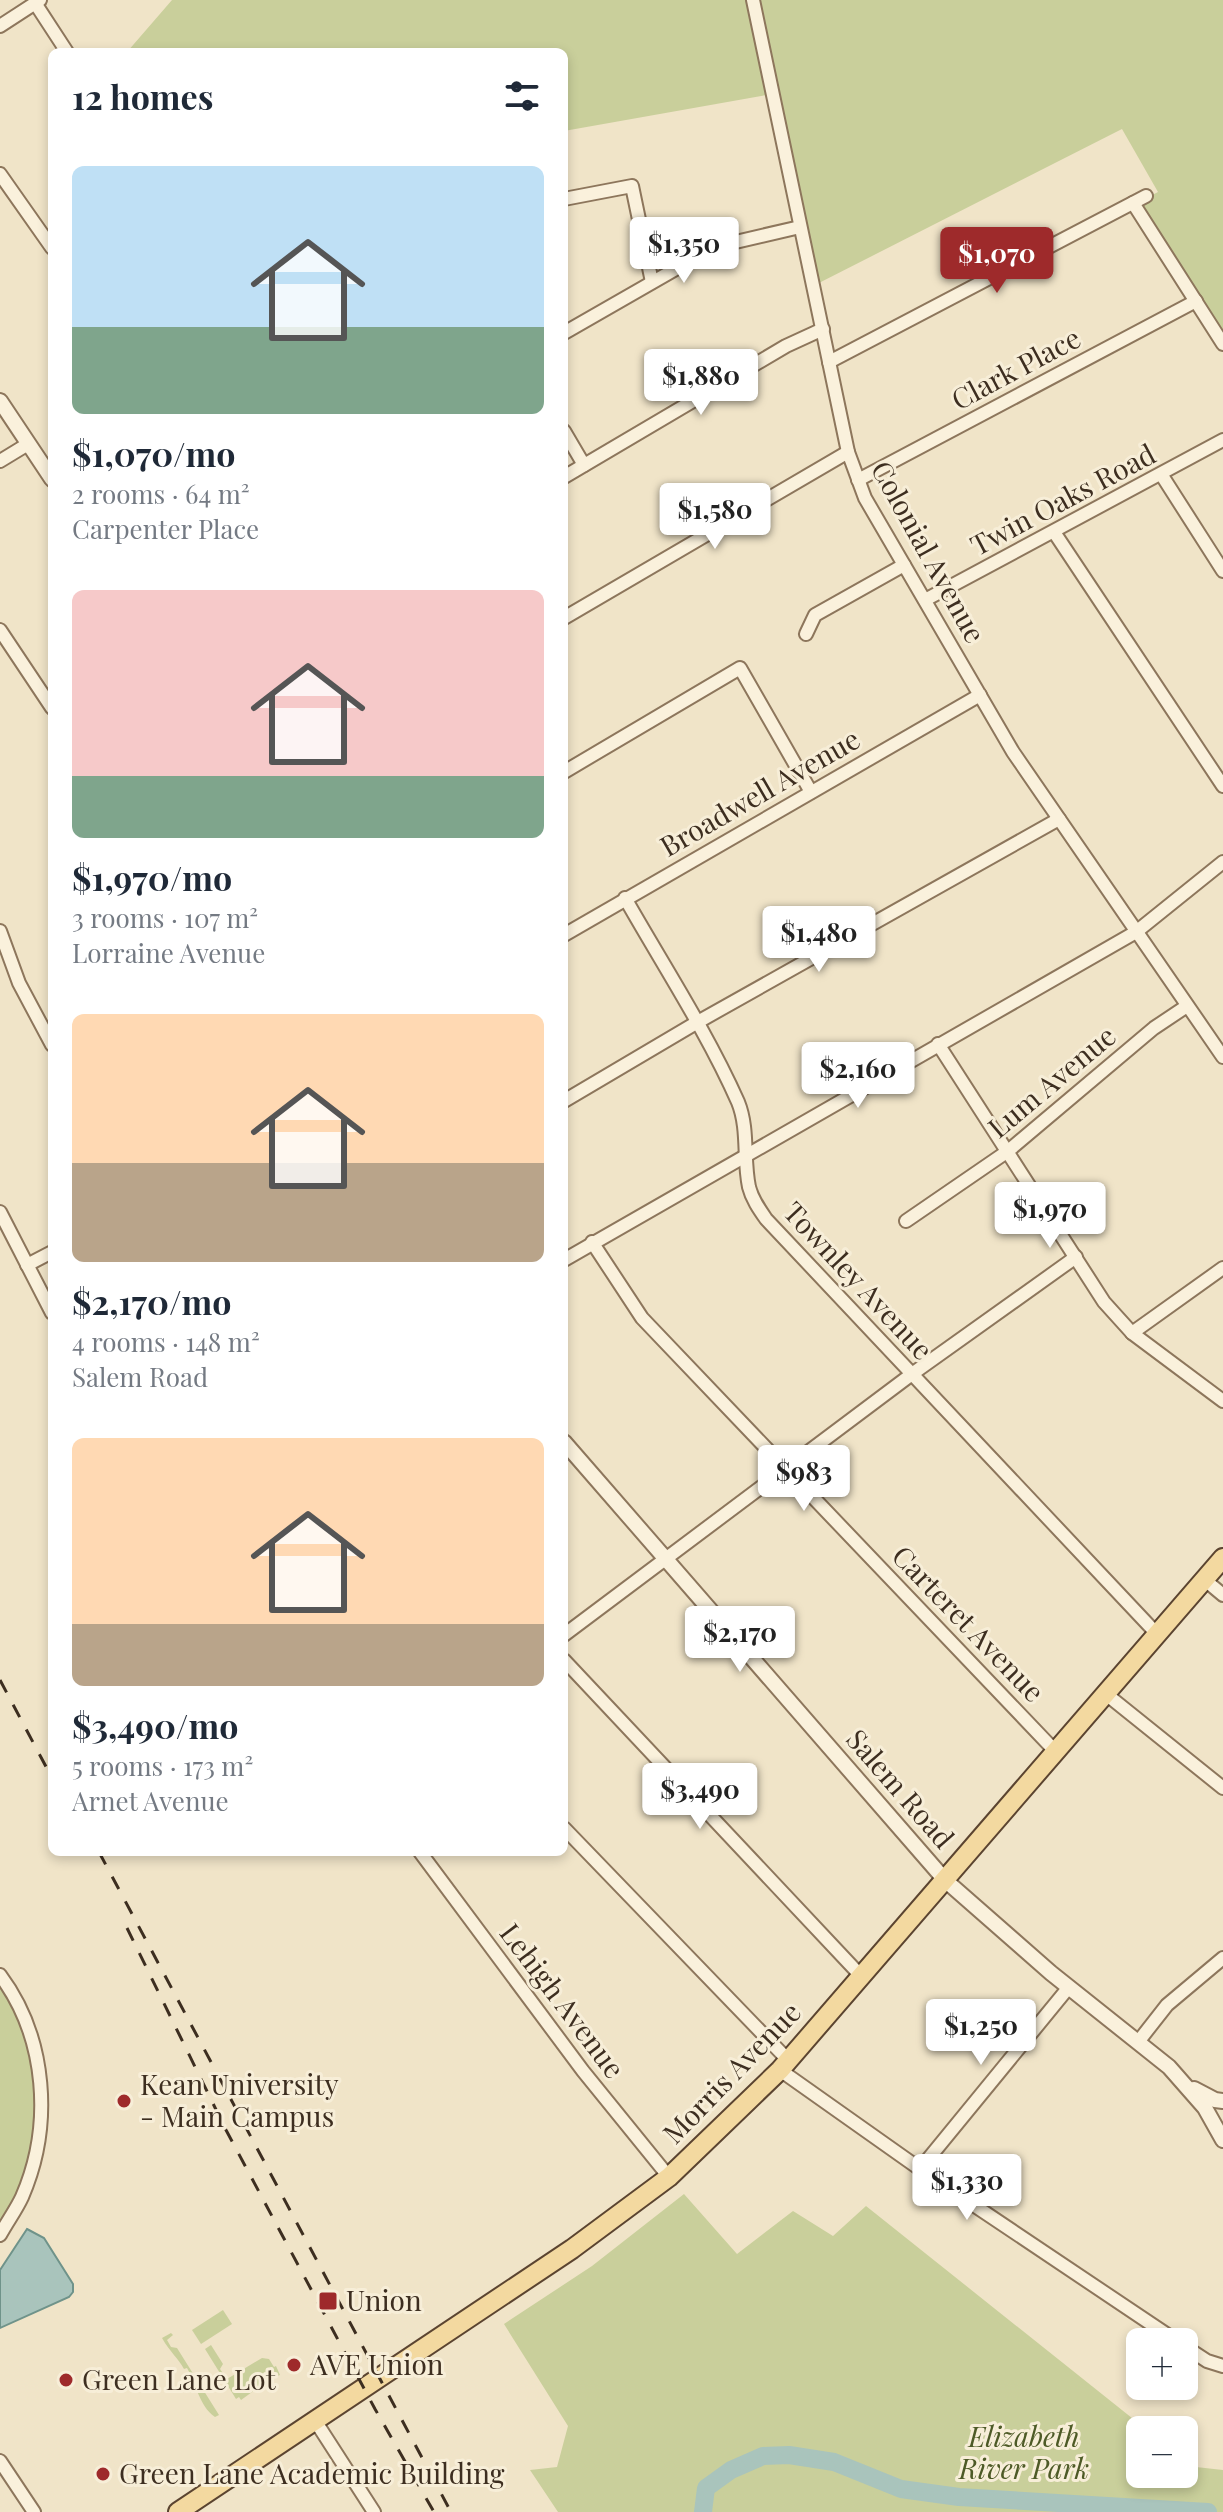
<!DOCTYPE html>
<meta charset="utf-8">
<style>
body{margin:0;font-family:"Playfair Display",serif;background:#f6f6f7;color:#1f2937;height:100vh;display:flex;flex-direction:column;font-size:30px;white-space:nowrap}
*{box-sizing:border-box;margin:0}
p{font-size:26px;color:#747a83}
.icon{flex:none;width:44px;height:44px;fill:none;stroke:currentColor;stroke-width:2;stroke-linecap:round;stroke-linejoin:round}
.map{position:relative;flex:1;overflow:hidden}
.panel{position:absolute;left:48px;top:48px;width:520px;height:1808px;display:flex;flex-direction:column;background:#fff;border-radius:12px;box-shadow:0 4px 12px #0003}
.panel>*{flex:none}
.controls{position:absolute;left:1126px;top:2328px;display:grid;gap:16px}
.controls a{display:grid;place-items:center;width:72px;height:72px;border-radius:12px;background:#fff;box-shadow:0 4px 12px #0003;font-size:40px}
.price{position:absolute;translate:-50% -68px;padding:0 18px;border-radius:8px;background:#fff;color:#222;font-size:26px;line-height:52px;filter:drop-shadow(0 2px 4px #0008)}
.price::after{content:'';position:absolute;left:50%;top:48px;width:24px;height:18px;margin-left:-12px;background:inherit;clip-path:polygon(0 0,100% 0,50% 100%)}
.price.selected{background:#9e2a2b;color:#fff}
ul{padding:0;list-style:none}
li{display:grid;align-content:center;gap:16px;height:424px;padding:0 24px}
li span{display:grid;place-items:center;height:248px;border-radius:12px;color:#555}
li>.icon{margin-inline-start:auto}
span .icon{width:144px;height:144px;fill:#fffc;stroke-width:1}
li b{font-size:34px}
h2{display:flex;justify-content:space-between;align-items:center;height:96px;padding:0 24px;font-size:34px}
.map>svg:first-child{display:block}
</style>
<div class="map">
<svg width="1223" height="2512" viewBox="0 0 1223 2512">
<rect width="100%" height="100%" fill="#f0e4c8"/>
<g fill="#c9cf9b">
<polygon points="172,0 1223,0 1223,341 1135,204 1158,192 1122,129 813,286 772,94 564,131 564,52 127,52"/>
<polygon points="0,1974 31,2036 38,2142 0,2235"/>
<polygon points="684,2194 737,2254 793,2211 833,2236 866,2206 1147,2430 1140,2430 1140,2474 1184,2474 1184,2464 1187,2466 1223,2470 1223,2512 558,2512 530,2470 557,2467 568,2426 504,2324 592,2266"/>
<polygon points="223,2310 232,2324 201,2344 192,2330"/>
<path d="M171,2333l2,2 -6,5 4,7 6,1 42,67 -4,2c-16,-11 -19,-34 -28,-49l-3,1c-6,-11 -14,-17 -22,-31z"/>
<polygon points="211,2345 223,2364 220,2369 227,2379 262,2358 269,2359 274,2367 276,2366 280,2375 272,2378 241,2400 239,2397 236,2399 205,2349"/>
</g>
<polygon fill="#a9c4bc" stroke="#6f938a" stroke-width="2" points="27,2229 44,2238 73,2284 73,2292 69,2297 0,2328 0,2270"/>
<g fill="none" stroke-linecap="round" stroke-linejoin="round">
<polyline stroke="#a9c4bc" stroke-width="18" points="703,2512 706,2488 731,2470 763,2456 789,2455 834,2462 901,2489 959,2497 1208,2512"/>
<g stroke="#8d765c" stroke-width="16">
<g id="minor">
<polyline points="753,0 848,452 865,498 1013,752 1223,1057"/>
<polyline points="35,3 67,52"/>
<polyline points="0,26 40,0"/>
<polyline points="0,174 52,248"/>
<polyline points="564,199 632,186 652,282"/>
<polyline points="1133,203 1223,344"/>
<polyline points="564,333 714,247 800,227"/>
<polyline points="829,362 1146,196"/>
<polyline points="564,431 584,465"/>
<polyline points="0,461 28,444"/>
<polyline points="1161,474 1223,571"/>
<polyline points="564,477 786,346 823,329"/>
<polyline points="858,480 1196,301"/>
<polyline points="1054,532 1223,786"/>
<polyline points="925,600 1223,440"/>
<polyline points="564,618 848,452"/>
<polyline points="0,630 52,708"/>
<polyline points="806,634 815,615 904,565"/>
<polyline points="564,772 740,668 811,792"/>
<path d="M625,898c38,67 82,134 113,204 11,27 5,57 11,85 3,12 10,22 17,32l391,415"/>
<polyline points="0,931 19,983 52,1045"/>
<polyline points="564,935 980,695"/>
<polyline points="938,1044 1104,1302 1132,1333 1223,1401"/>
<polyline points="564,1101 696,1023 1059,819"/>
<polyline points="0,1212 52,1313"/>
<polyline points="906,1221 1008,1151 1154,1028 1187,1006"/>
<polyline points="592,1242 642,1318 1056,1752"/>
<polyline points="564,1260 1136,932 1223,862"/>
<polyline points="27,1265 52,1252"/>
<polyline points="1132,1333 1223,1268"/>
<polyline points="1205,1580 1223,1595"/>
<polyline points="564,1635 912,1374 1076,1257"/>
<polyline points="564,1660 862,1977"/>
<polyline points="1106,1694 1223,1788"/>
<polyline points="564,1828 788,2060"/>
<polyline points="420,1852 583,2071 669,2177"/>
<path d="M0,1975c47,63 53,151 22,222 -6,13 -15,25 -22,38"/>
<polyline points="1138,2042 1167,2005 1223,1958"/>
<polyline points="780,2070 920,2169 1178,2342"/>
<polyline points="920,2169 1069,1987"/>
<polyline points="1184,2346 1207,2361 1223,2366"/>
<polyline points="316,2422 374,2512"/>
<polyline points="0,2461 34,2512"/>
</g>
</g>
<g stroke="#8d765c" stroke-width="18">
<g id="tertiary">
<polyline points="0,401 52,479"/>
<polyline points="564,1442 945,1880 1051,1973 1169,2067 1205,2108 1223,2140"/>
<polyline points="1194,2089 1215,2100 1223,2101"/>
</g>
</g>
<g stroke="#5b4430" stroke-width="22">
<polyline id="primary" points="178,2512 572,2249 669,2177 780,2070 1223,1558"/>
</g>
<use href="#minor" stroke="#faf1dc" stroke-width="12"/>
<use href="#tertiary" stroke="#faf1dc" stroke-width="14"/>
<use href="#primary" stroke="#f3d9a0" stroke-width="18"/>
<g stroke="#3d2e20" stroke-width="3" stroke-dasharray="14 14" stroke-linecap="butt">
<polyline points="0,1680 52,1778"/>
<polyline points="99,1852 451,2512"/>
<polyline points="127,1928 226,2130 375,2409 434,2512"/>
</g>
</g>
<g fill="#9e2a2b" stroke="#f7eed8" stroke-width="3">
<circle cx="124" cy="2101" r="8"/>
<rect x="318" y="2291" width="20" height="20" rx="4"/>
<circle cx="294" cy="2365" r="8"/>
<circle cx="66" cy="2380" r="8"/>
<circle cx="103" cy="2474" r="8"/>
</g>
<g text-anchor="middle" stroke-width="6" stroke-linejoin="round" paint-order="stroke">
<g font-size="28" fill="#3d2e20" stroke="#f7eed8">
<text transform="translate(1016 369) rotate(-28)" y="10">Clark Place</text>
<text transform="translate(1063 500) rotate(-28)" y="10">Twin Oaks Road</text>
<text transform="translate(928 552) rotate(61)" y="10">Colonial Avenue</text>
<text transform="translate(760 793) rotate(-30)" y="10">Broadwell Avenue</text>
<text transform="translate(1052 1082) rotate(-40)" y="10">Lum Avenue</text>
<text transform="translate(858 1281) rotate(47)" y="10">Townley Avenue</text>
<text transform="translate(968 1624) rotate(46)" y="10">Carteret Avenue</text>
<text transform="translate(900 1789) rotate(49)" y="10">Salem Road</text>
<text transform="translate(562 2001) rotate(53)" y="10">Lehigh Avenue</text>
<text transform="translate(732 2073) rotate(-46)" y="10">Morris Avenue</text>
</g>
<g font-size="28" fill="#3d2e20" stroke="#f7eed8" text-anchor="start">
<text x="140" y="2095">Kean University<tspan x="140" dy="32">- Main Campus</tspan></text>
<text x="346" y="2311">Union</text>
<text x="310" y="2375">AVE Union</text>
<text x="82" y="2390">Green Lane Lot</text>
<text x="119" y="2484">Green Lane Academic Building</text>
</g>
<g font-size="28" font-style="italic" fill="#4d5a26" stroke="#f7eed8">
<text x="1024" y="2447">Elizabeth<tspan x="1024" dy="32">River Park</tspan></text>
</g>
</g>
</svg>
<div class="controls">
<a>+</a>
<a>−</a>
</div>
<b class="price" style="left:684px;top:285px">$1,350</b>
<b class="price selected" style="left:997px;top:295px">$1,070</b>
<b class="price" style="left:701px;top:417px">$1,880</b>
<b class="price" style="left:715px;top:551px">$1,580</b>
<b class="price" style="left:819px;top:974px">$1,480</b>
<b class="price" style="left:858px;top:1110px">$2,160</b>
<b class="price" style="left:1050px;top:1250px">$1,970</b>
<b class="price" style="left:804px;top:1513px">$983</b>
<b class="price" style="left:740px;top:1674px">$2,170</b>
<b class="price" style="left:700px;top:1831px">$3,490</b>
<b class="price" style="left:981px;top:2067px">$1,250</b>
<b class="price" style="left:967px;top:2222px">$1,330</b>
<section class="panel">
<h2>12 homes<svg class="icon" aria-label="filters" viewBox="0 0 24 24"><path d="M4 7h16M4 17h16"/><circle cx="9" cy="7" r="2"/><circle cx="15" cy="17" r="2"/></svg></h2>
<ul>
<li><span style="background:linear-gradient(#bfe0f5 65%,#7fa58c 0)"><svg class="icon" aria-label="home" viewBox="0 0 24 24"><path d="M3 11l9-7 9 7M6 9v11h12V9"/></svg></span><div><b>$1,070/mo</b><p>2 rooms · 64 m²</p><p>Carpenter Place</p></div></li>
<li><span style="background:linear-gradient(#f6c9c9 75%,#7fa58c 0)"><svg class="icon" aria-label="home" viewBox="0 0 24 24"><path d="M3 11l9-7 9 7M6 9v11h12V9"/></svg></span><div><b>$1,970/mo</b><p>3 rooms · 107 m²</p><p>Lorraine Avenue</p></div></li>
<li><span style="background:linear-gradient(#ffd9b3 60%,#b9a48a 0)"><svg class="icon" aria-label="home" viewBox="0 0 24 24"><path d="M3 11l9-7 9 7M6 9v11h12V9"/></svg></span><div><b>$2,170/mo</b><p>4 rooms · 148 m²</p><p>Salem Road</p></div></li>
<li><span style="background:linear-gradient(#ffd9b3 75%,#b9a48a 0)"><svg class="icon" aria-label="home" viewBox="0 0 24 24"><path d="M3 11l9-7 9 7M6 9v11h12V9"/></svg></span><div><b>$3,490/mo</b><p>5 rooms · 173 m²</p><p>Arnet Avenue</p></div></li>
</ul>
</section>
</div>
